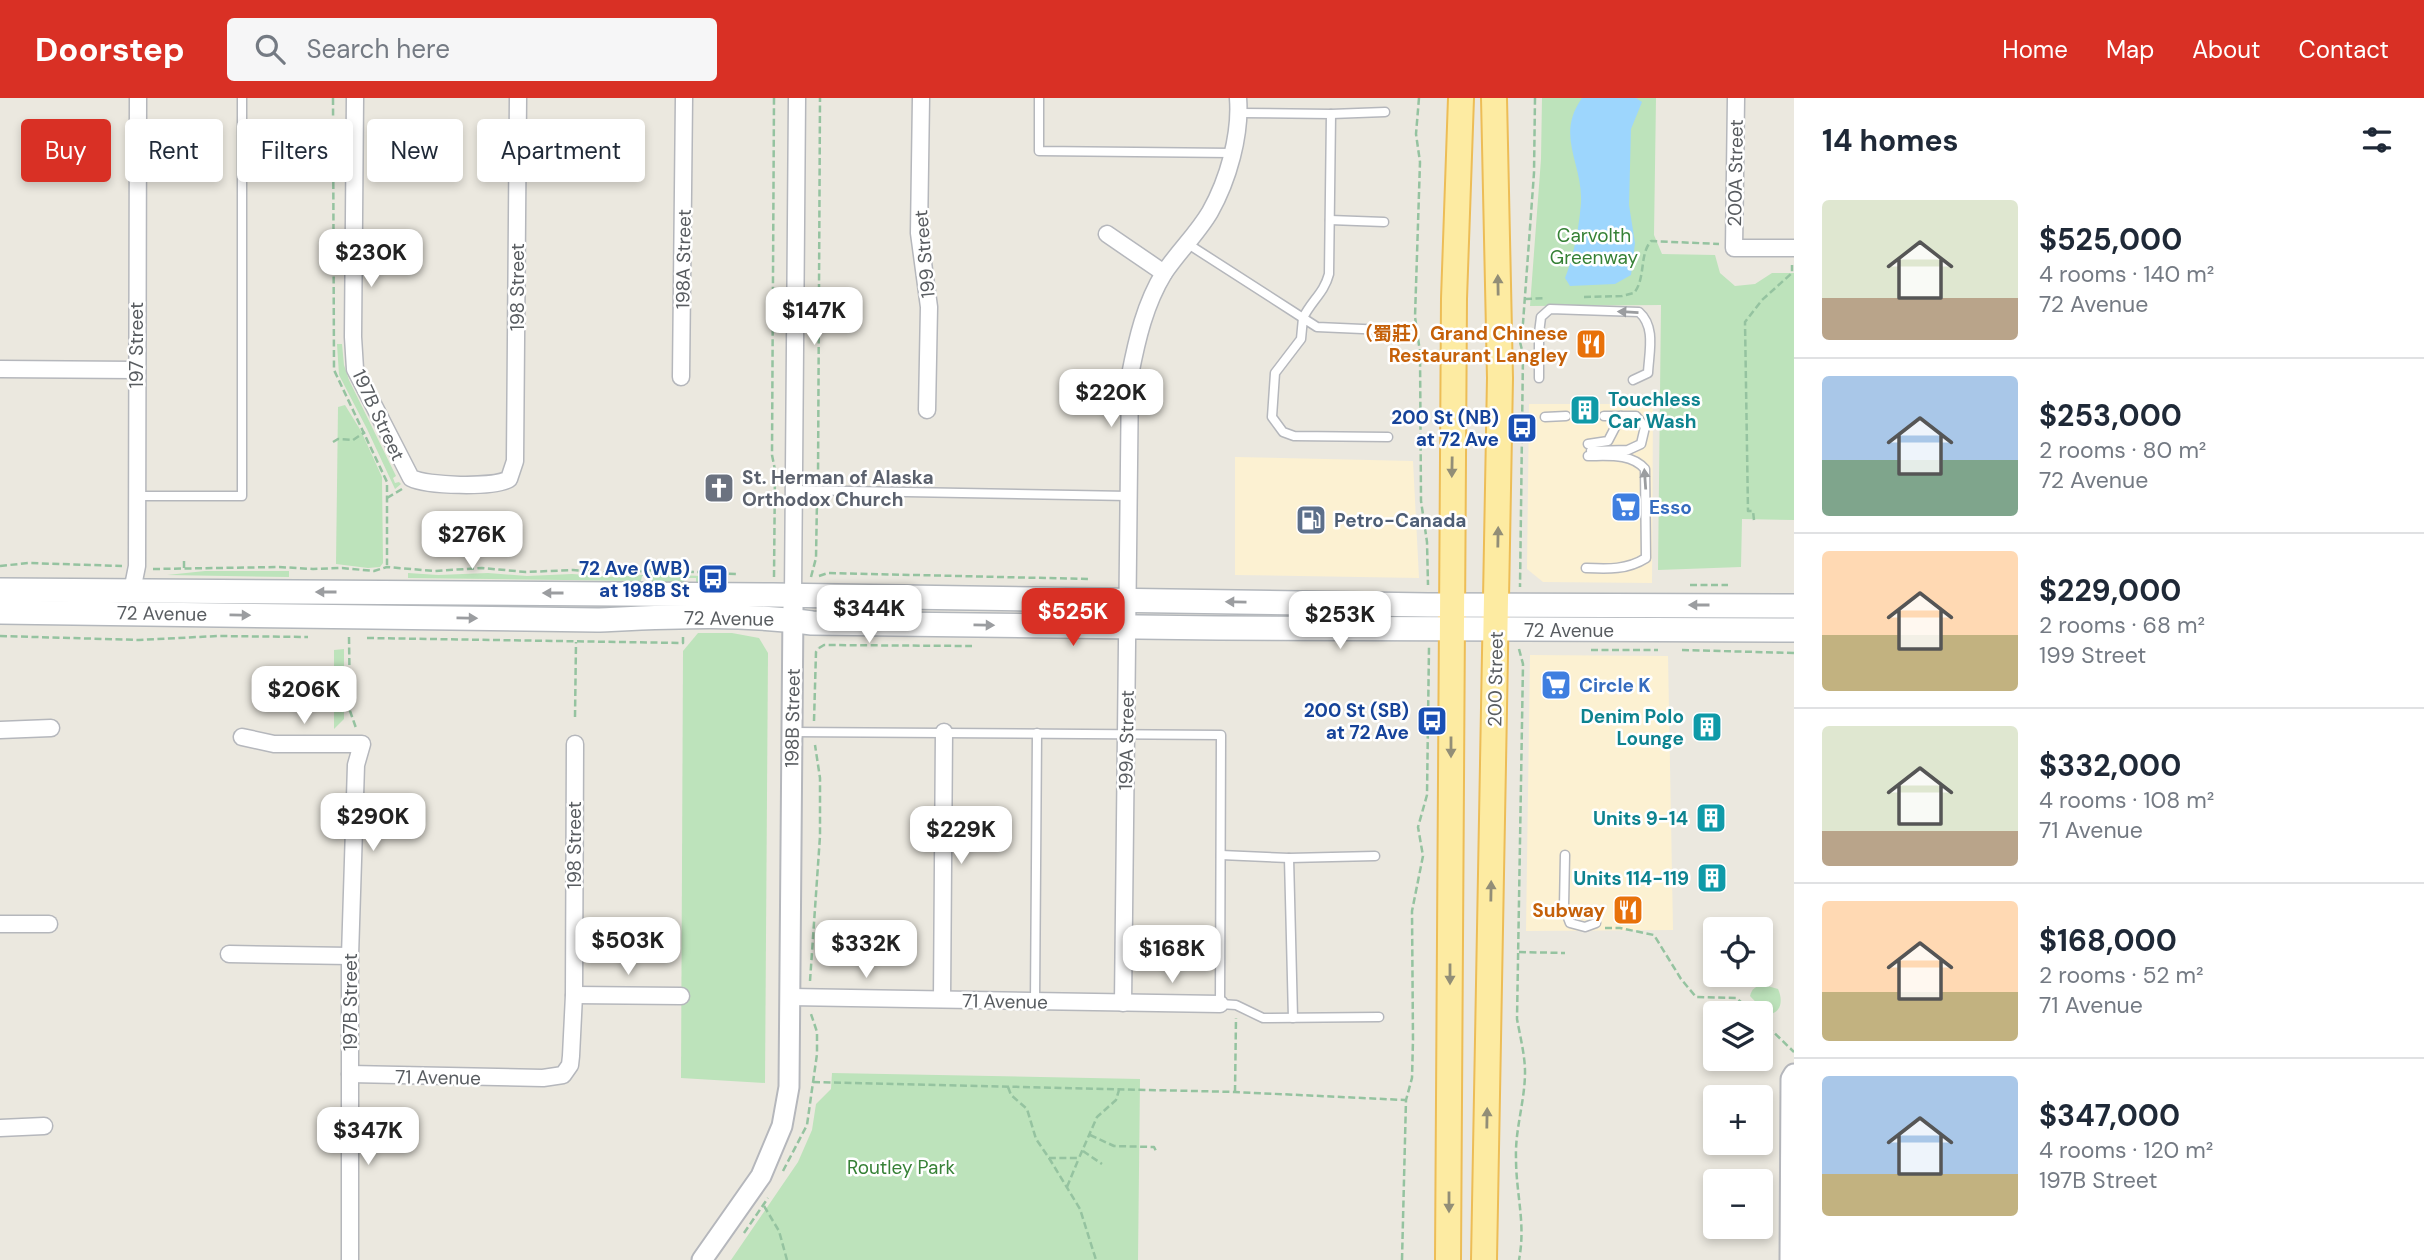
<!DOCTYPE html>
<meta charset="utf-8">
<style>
body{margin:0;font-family:"DM Sans","Noto Sans SC",sans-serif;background:#f6f6f7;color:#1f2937;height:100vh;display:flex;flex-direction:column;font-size:26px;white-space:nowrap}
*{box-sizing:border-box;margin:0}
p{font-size:23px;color:#747a83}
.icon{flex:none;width:38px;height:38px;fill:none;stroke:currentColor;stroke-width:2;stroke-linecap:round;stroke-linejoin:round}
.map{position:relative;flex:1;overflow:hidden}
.panel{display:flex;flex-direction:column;background:#fff;width:630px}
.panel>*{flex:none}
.banner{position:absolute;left:21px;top:21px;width:665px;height:63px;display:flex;gap:14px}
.controls{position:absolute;left:1703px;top:819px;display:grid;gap:14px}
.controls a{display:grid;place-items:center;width:70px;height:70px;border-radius:7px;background:#fff;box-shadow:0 4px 10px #0003;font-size:35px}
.price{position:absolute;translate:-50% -60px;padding:0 16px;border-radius:14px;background:#fff;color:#222;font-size:23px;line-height:46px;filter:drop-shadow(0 2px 4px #0008)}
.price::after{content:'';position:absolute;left:50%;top:42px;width:21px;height:16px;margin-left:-10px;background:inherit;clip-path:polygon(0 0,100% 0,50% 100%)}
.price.active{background:#d93025;color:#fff}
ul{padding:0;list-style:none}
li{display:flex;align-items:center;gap:21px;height:175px;padding:0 28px}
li+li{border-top:2px solid #e0e1e3}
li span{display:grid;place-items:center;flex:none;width:196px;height:140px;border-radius:7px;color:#555}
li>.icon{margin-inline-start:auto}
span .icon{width:84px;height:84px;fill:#fffc;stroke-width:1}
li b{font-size:30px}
h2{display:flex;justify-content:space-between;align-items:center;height:84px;padding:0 28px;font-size:30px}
.chip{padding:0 24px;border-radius:7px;background:#fff;box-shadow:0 4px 10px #0003;font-size:24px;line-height:63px}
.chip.active{background:#d93025;color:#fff}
header{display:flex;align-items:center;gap:42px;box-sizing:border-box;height:98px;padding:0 35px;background:#d93025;color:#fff}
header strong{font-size:33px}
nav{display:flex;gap:38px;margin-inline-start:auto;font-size:24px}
.search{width:490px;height:63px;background:#f6f6f7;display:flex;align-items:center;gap:18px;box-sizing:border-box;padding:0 24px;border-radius:7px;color:#747a83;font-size:26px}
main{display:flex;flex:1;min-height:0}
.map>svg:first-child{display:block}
</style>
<header>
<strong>Doorstep</strong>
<div class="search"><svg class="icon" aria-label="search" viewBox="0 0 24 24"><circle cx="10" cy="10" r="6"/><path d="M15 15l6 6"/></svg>Search here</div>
<nav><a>Home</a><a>Map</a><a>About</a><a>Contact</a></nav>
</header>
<main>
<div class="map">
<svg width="1794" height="1162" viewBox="0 0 1794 1162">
<rect width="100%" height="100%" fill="#ebe8df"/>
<g fill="#fcf1d2">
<polygon points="1529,306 1653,306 1652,485 1543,484 1527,471"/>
<polygon points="1235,359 1413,363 1419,480 1235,477"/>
<polygon points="1530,557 1668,558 1673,832 1526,833"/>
</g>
<g fill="#bde3bb">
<polygon points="1542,0 1656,0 1654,137 1662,156 1715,157 1720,175 1735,188 1755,186 1772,175 1794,175 1794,422 1742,421 1741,469 1658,472 1661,207 1530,208 1541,61"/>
<polygon points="337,246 342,246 344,267 349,282 396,378 393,380 395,385 399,384 401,386 395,391 367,331 339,277"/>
<polygon points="345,307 361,333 382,379 383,465 380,469 368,470 336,466 338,309"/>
<polygon points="205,473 289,473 289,479 167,477"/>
<polygon points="408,475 438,477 488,475 527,478 572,476 615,479 655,476 701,478 701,484 696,484 696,480 685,480 684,484 652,484 651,478 642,478 641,483 408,480"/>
<polygon points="698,535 732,535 759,540 768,555 765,985 681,980 683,553"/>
<polygon points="344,551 344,621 334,631 334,552"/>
<path d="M1764,887l14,4c5,11 4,23 -10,26l-18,-19c2,-8 6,-10 14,-11z"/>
<polygon points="832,975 1140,981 1138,1162 731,1162 798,1064 812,1032 816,1006 831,991"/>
</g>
<path fill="#9dd6fd" d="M1582,0h54l6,4 -11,27 -2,76 6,38 -4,32 -16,9 -45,2 -5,-8c9,-23 14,-50 16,-75 2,-40 -26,-67 1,-105z"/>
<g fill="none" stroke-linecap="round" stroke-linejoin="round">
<g stroke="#b5b7bc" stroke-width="11">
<g id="service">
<polyline points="1039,0 1039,53 1232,55"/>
<polyline points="1331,16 1385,14"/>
<polyline points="1330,122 1384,124"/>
<path d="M1188,146l115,74c9,-18 21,-25 26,-44l2,-160 -91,-1"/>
<polyline points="1385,232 1317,229 1303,220 1301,241 1275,275 1272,319 1283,334 1294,338 1388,339"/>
<path d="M1539,280v-45l2,-16 9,-8 89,3c17,15 10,40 9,61l-15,7"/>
<polyline points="1545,319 1566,318"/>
<polyline points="1588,346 1608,343 1621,318"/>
<polyline points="1591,353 1628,352 1641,346 1645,329 1636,318 1604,318"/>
<polyline points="794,392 1129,398"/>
<polyline points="137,398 242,398 242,0"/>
<path d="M1586,470c22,1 41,2 60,-10l-1,-89c-14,-16 -37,-13 -57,-13"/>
<polyline points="791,634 1221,637 1220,906 1236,907 1263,920 1379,919"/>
<polyline points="1221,757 1289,760 1375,758"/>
<polyline points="1565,757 1564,809 1570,825 1585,829 1596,825"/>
<polyline points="1289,760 1293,920"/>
<polyline points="1035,903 1037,635"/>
</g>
</g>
<g stroke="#b5b7bc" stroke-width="19">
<g id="minor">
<path d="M355,0l-2,239 2,32 56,109c16,8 82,10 98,1l6,-18 3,-363"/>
<polyline points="921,0 919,135 929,209 927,312"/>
<polyline points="1736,0 1734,150 1794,150"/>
<polyline points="1107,136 1164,175"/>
<polyline points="0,271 136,272"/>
<polyline points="681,279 684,0"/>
<polyline points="132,493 137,468 138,0"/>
<polyline points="793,498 797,0"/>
<polyline points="0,632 51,630"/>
<polyline points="242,639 274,646 362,646 356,667 350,858 350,1162"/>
<polyline points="0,826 49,826"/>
<polyline points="229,856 350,858"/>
<polyline points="574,897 681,898"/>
<polyline points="790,899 1220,906"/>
<polyline points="942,901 944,634"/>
<path d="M1123,905l7,-628c7,-36 15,-71 34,-102 14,-21 33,-39 46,-61 18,-32 31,-77 28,-114"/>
<polyline points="350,976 543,980 563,977 570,967 571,958 574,897 575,646"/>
<polyline points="0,1030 44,1028"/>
</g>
</g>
<g stroke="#b5b7bc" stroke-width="23">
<g id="tertiary">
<polyline points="702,1162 761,1078 782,1028 789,989 793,509"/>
<polyline points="1790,1162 1791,981 1794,976"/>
</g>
</g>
<g stroke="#b3b7bc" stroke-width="26">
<g id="secondary">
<polyline points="0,492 773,497 1428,507 1794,508"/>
<path d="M0,514l597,8c71,-3 143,-7 215,3l407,5 575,2"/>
</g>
</g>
<g stroke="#edbd56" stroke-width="28">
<g id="primary">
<polyline points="1448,1162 1454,201 1461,0"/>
<polyline points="1484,1162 1500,280 1494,0"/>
</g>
</g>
<g stroke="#95c3a0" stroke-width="2.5" stroke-dasharray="7 3.5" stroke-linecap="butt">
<polyline points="333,0 334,272 387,384 387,467"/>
<polyline points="1419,0 1416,36 1420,64 1415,219 1420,254 1421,403 1427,444 1428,487"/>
<path d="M1584,199l38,-1 12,-3c12,-15 5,-38 17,-52l68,3"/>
<polyline points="1525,201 1546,200"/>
<polyline points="1520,237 1523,225 1534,75 1535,0"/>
<polyline points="1520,244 1523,256 1520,489"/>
<polyline points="333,344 338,341 353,342 365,334"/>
<polyline points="818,382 820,0"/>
<polyline points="387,400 402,391"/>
<polyline points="1754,422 1753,413 1748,413 1745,224 1762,202 1792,175 1792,167"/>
<polyline points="184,463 184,471"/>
<polyline points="0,468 28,465 122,468"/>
<polyline points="153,471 279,469 313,471 342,470 374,473 387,469 434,473 482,470 526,474 573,472 615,475 654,472 736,476"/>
<polyline points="819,478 828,475 1088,481"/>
<polyline points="774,479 775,372 772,357 774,0"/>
<polyline points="811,479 816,460 817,402"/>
<polyline points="1690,487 1728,487"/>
<polyline points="0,538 139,542 218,538 308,539"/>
<polyline points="349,539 350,613 356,630"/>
<polyline points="367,540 683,545 683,539"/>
<polyline points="819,550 824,547 972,548"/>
<path d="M1519,551l4,15 -6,355c3,17 8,36 8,53 0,29 -10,57 -9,86 0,37 10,65 3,102"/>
<polyline points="1591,552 1658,552"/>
<polyline points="1682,552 1794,555"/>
<polyline points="575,619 576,544"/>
<polyline points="814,623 816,554 819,550"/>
<polyline points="1605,830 1620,830 1654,837 1681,881 1696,899 1736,900 1754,915"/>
<polyline points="1519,854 1565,855"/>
<polyline points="810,883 820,738 820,680 815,647"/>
<polyline points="1760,921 1794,954"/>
<polyline points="813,984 1235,994 1405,1002"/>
<polyline points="1008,989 1011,997 1027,1011 1036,1041 1049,1060 1079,1060 1097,1019 1116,1002 1119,992"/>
<polyline points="1235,994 1236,920"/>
<polyline points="1090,1037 1114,1048 1154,1049 1157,1055"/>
<polyline points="1083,1053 1102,1066"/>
<polyline points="1049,1060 1080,1111 1096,1162"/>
<polyline points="783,1073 807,1027 817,956 817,934 811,916"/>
<polyline points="1067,1089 1079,1060"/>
<polyline points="764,1108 779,1133 787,1162"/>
<polyline points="744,1135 768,1100"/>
<polyline points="1402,1162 1406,1002 1412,980 1413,942 1412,813 1423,758 1418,729 1427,697 1429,549"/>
</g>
<use href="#service" stroke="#fff" stroke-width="8"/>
<use href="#minor" stroke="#fff" stroke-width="16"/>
<use href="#tertiary" stroke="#fff" stroke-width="19"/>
<use href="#secondary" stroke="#fff" stroke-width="23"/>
<use href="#primary" stroke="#fdeba2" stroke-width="24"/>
</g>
<defs><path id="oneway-solid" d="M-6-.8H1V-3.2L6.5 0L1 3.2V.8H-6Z" transform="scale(1.75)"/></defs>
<g fill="#928e77">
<use href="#oneway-solid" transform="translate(1498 187) rotate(-91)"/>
<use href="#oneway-solid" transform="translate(1452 369) rotate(91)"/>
<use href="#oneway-solid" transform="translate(1498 439) rotate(-89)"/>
<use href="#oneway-solid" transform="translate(1451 649) rotate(90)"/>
<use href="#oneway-solid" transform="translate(1491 793) rotate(-89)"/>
<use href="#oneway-solid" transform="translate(1450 876) rotate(90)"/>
<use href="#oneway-solid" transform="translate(1487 1020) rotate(-89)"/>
<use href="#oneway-solid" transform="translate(1449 1104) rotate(90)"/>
</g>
<g fill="#9b9da0">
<use href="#oneway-solid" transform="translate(1628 214) rotate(-177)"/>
<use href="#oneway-solid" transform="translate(1645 381) rotate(-94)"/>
<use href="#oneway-solid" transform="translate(326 494) rotate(-180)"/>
<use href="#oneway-solid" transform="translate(553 495) rotate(-180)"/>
<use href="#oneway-solid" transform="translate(1236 504) rotate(-179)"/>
<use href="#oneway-solid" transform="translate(1699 507) rotate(-180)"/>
<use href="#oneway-solid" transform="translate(240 517) rotate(1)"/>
<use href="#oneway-solid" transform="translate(467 520) rotate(1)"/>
<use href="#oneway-solid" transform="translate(984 527) rotate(1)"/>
</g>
<defs>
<g id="restaurant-square" transform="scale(1.575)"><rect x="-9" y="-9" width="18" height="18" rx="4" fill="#e8710a" stroke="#fff"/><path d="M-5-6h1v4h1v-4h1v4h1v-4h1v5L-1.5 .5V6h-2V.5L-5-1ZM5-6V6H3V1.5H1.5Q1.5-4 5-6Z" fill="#fff"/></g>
<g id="building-square" transform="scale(1.575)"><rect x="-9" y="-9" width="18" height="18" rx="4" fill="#0f9aa8" stroke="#fff"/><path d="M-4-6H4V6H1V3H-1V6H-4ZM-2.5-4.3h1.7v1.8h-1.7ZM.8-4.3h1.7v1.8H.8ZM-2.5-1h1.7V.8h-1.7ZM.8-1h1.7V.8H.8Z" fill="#fff"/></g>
<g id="bus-square" transform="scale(1.575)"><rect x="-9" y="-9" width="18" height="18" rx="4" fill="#1a4fb4" stroke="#fff"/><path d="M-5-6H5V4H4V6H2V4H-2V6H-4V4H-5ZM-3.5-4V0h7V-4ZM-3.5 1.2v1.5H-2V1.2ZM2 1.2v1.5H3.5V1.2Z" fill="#fff"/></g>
<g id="church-square" transform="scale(1.575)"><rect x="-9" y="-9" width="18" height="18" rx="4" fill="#6b7280" stroke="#fff"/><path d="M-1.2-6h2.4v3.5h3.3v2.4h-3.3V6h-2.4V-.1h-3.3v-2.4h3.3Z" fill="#fff"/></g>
<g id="supermarket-square" transform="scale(1.575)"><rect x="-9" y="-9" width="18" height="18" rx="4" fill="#3f7fe0" stroke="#fff"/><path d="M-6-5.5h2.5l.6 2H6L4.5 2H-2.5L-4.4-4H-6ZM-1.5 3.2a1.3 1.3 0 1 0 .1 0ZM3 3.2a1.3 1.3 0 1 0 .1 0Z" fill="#fff"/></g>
<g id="fuel-square" transform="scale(1.575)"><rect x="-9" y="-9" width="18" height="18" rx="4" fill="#5c6f8a" stroke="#fff"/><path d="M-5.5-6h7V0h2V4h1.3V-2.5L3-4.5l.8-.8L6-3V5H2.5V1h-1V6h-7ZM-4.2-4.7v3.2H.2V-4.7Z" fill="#fff"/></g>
</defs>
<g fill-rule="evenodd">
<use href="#restaurant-square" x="1591" y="246"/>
<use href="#building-square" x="1585" y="312"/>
<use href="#bus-square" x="1522" y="330"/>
<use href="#church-square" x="719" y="390"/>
<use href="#supermarket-square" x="1626" y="409"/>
<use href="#fuel-square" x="1311" y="422"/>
<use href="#bus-square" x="713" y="481"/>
<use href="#supermarket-square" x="1556" y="587"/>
<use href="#bus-square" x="1432" y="623"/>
<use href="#building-square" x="1707" y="629"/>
<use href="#building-square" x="1711" y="720"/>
<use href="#building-square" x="1712" y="780"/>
<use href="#restaurant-square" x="1628" y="812"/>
</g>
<g text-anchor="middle" stroke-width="5" stroke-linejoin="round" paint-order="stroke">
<g font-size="19" fill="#585c60" stroke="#fff">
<text transform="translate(1735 75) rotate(-89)" y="7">200A Street</text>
<text transform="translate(924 156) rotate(-95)" y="7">199 Street</text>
<text transform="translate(683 161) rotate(-89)" y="7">198A Street</text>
<text transform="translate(517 189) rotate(-90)" y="7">198 Street</text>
<text transform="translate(136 247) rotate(-90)" y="7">197 Street</text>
<text transform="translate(379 317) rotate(65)" y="7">197B Street</text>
<text transform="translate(162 515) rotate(1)" y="7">72 Avenue</text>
<text transform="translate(729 520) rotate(1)" y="7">72 Avenue</text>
<text x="1569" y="539">72 Avenue</text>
<text transform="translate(1495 581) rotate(-89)" y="7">200 Street</text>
<text transform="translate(792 620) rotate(-89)" y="7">198B Street</text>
<text transform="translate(1126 642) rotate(-89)" y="7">199A Street</text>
<text transform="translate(574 747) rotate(-90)" y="7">198 Street</text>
<text transform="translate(1005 903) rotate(1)" y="7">71 Avenue</text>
<text transform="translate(350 904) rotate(-90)" y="7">197B Street</text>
<text transform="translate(438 979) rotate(1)" y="7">71 Avenue</text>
</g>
<g font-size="19" fill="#368136" stroke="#fff">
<text x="1594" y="144">Carvolth<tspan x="1594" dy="22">Greenway</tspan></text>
<text x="901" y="1076">Routley Park</text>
</g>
<g font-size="19" font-weight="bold" fill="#c56008" stroke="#fff" text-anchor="end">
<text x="1568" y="242">（蜀莊）Grand Chinese<tspan x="1568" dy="22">Restaurant Langley</tspan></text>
<text x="1605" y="819">Subway</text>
</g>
<g font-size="19" font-weight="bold" fill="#0d838f" stroke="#fff" text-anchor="end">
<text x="1608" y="308" text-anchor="start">Touchless<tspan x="1608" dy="22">Car Wash</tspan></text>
<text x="1684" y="625">Denim Polo<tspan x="1684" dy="22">Lounge</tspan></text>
<text x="1688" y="727">Units 9-14</text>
<text x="1689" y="787">Units 114-119</text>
</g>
<g font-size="19" font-weight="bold" fill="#164399" stroke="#fff" text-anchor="end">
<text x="1499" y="326">200 St (NB)<tspan x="1499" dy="22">at 72 Ave</tspan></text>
<text x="690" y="477">72 Ave (WB)<tspan x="690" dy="22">at 198B St</tspan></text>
<text x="1409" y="619">200 St (SB)<tspan x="1409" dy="22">at 72 Ave</tspan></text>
</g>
<g font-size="19" font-weight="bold" fill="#5b616d" stroke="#fff" text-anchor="start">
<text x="742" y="386">St. Herman of Alaska<tspan x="742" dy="22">Orthodox Church</tspan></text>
</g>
<g font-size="19" font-weight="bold" fill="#366cbe" stroke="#fff" text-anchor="start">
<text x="1649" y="416">Esso</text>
<text x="1579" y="594">Circle K</text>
</g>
<g font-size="19" font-weight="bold" fill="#4e5e75" stroke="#fff" text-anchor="start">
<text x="1334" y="429">Petro-Canada</text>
</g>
</g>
</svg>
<div class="controls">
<a><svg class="icon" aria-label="locate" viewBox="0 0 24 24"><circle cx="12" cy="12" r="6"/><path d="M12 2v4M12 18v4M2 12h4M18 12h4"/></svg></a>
<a><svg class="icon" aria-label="layers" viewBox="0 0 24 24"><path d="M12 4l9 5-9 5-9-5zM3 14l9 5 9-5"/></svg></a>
<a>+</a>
<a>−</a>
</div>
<b class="price" style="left:371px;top:191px">$230K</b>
<b class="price" style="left:814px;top:249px">$147K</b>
<b class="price" style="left:1111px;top:331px">$220K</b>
<b class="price" style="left:472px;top:473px">$276K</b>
<b class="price" style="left:869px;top:547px">$344K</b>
<b class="price active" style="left:1073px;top:550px">$525K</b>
<b class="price" style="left:1340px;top:553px">$253K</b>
<b class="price" style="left:304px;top:628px">$206K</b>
<b class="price" style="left:373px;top:755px">$290K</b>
<b class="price" style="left:961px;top:768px">$229K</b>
<b class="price" style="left:628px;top:879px">$503K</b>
<b class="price" style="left:866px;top:882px">$332K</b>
<b class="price" style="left:1172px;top:887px">$168K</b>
<b class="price" style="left:368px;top:1069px">$347K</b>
<div class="banner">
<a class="chip active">Buy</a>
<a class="chip">Rent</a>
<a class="chip">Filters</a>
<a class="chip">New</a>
<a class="chip">Apartment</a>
</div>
</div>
<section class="panel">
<h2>14 homes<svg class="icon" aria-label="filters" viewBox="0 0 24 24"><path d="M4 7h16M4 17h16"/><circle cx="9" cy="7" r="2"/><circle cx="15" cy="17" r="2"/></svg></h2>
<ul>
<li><span style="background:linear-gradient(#dfe7d0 70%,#b9a48a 0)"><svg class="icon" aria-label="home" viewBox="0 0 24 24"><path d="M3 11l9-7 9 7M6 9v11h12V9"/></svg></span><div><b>$525,000</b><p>4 rooms · 140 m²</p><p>72 Avenue</p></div></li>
<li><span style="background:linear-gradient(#a9c7e8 60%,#7fa58c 0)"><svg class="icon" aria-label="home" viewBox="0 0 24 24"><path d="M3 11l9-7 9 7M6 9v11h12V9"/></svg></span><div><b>$253,000</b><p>2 rooms · 80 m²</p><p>72 Avenue</p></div></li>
<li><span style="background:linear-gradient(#ffd9b3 60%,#c2b280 0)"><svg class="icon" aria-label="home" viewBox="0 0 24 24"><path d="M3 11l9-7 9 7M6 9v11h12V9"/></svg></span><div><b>$229,000</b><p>2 rooms · 68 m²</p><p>199 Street</p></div></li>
<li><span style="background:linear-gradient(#dfe7d0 75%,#b9a48a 0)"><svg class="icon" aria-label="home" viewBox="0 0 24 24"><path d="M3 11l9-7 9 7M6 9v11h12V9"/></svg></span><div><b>$332,000</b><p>4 rooms · 108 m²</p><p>71 Avenue</p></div></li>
<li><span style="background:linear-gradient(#ffd9b3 65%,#c2b280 0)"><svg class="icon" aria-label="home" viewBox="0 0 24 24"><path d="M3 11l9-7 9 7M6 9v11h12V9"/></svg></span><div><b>$168,000</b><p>2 rooms · 52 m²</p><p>71 Avenue</p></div></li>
<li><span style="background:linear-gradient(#a9c7e8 70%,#c2b280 0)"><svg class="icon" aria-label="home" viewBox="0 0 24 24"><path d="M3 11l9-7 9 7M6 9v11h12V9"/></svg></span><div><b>$347,000</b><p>4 rooms · 120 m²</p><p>197B Street</p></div></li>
</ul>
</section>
</main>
